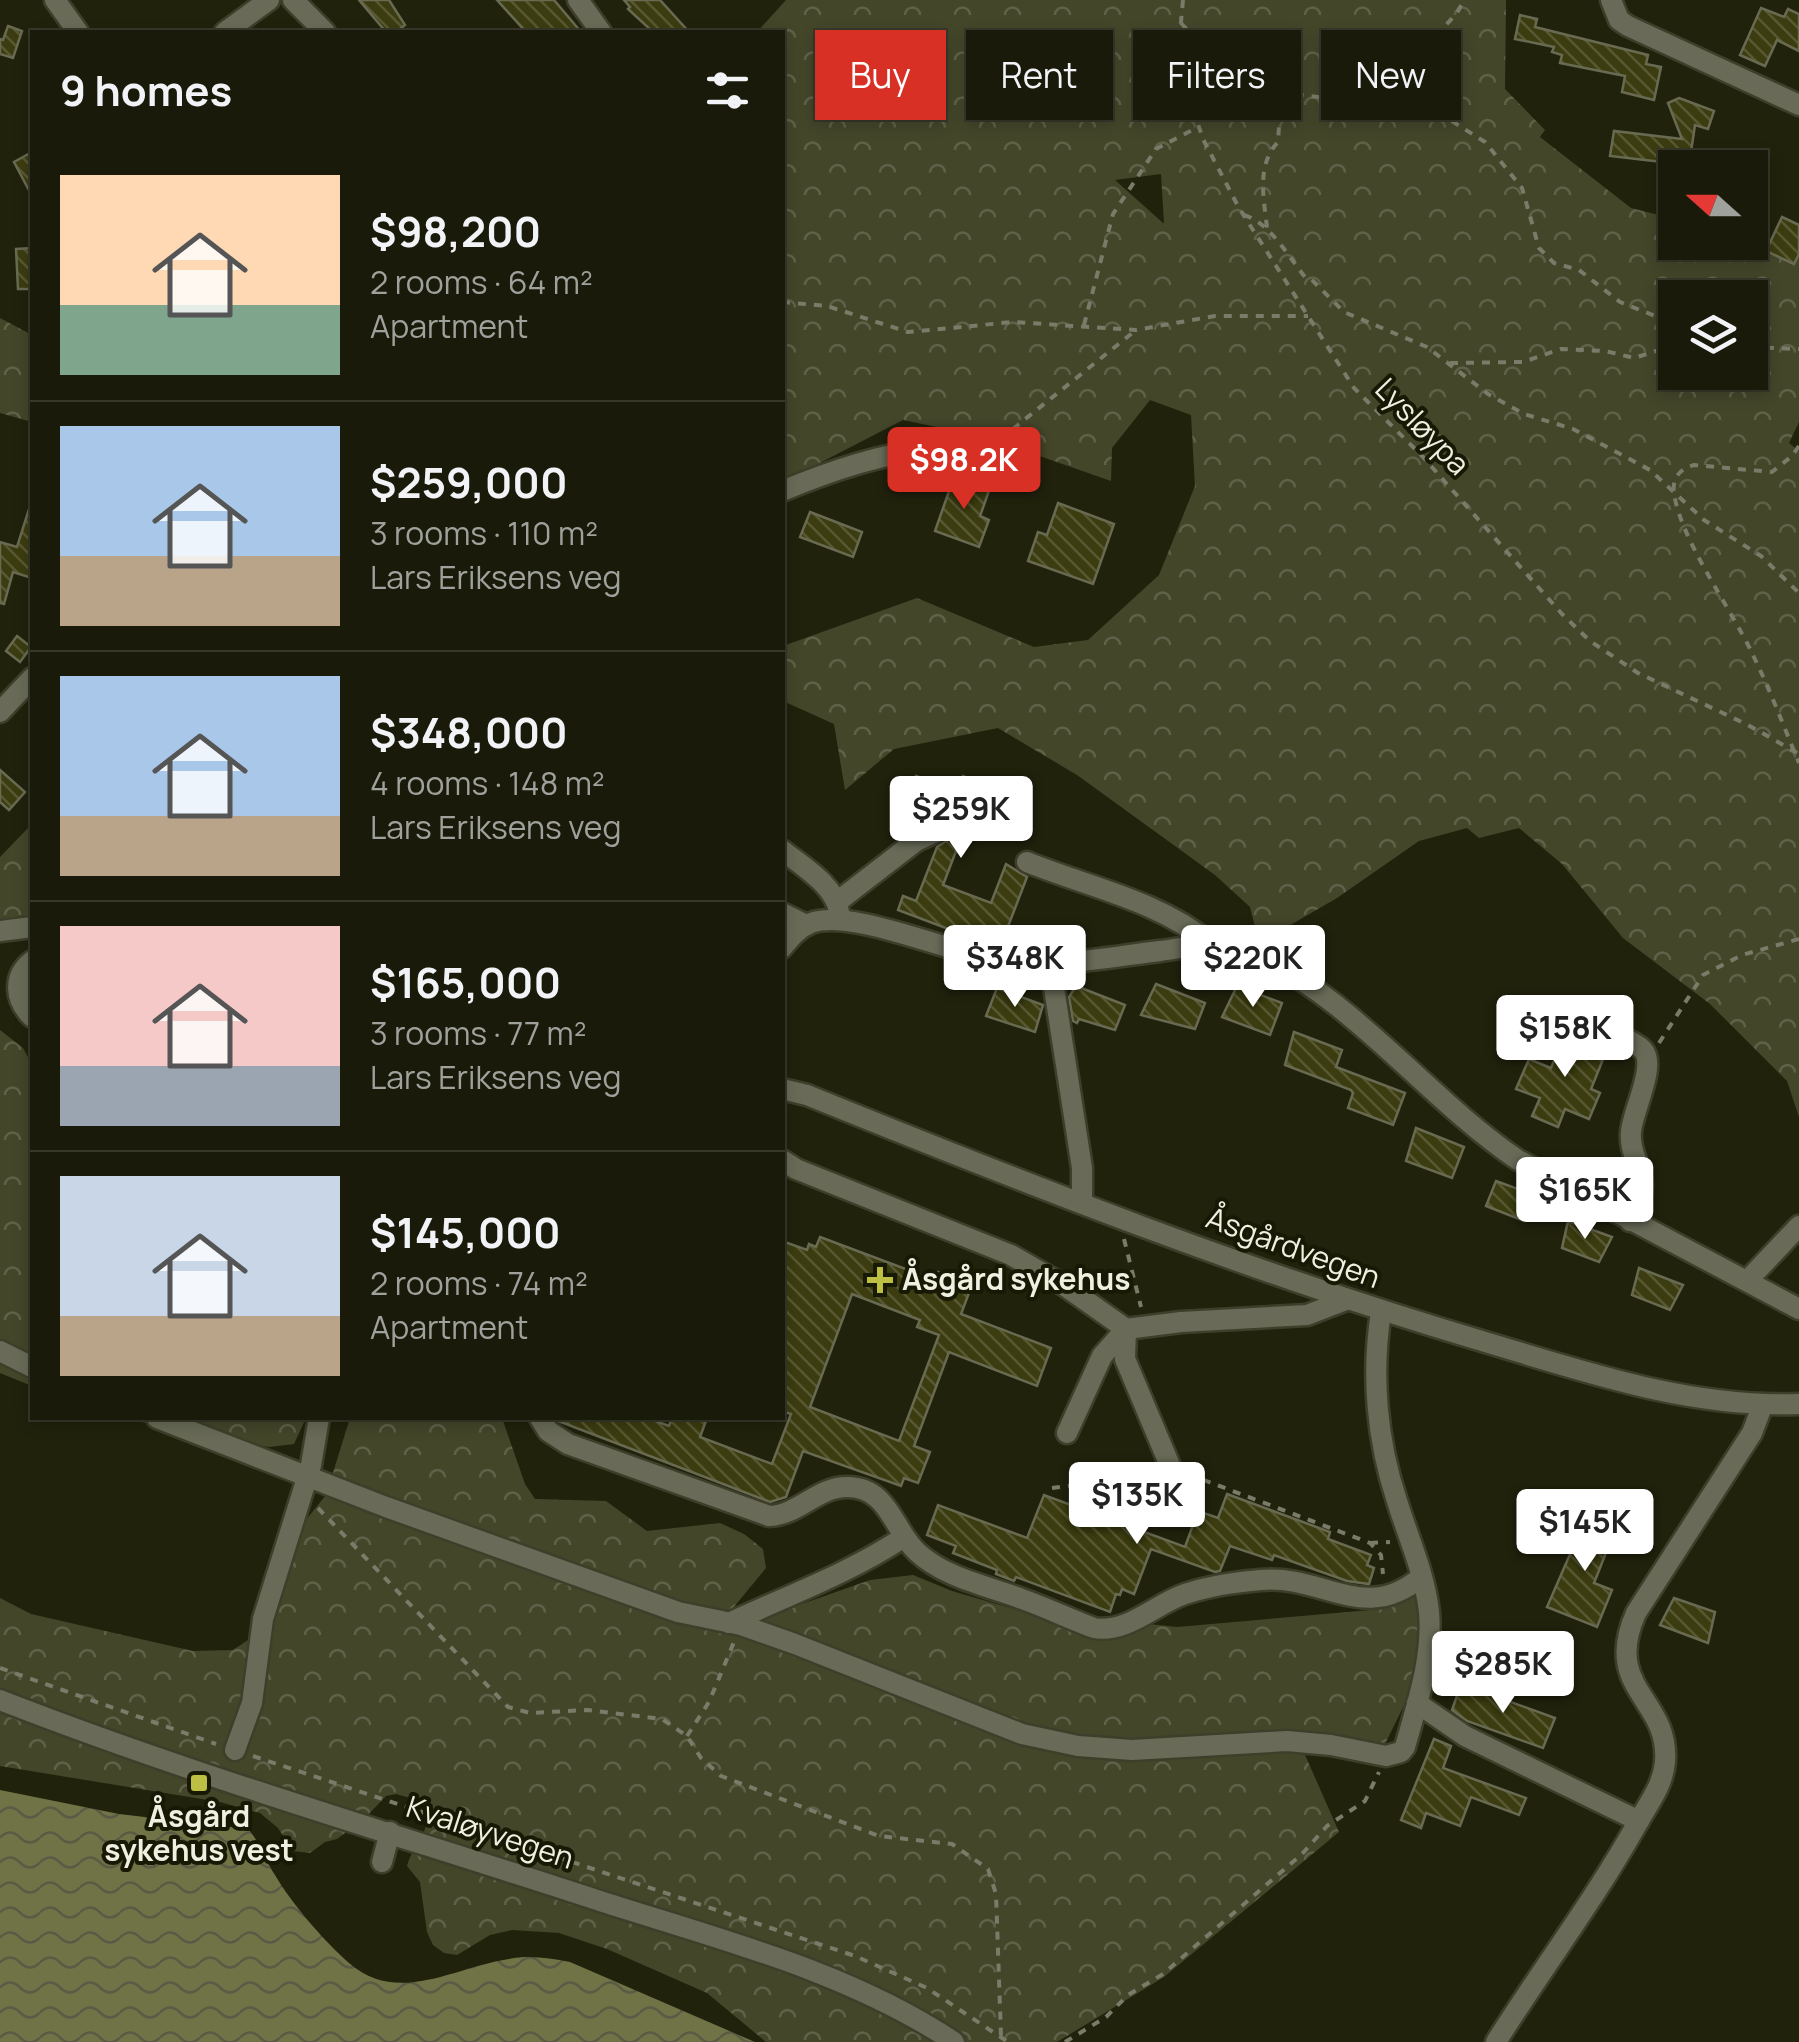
<!DOCTYPE html>
<meta charset="utf-8">
<style>
body{margin:0;font-family:Manrope,sans-serif;background:#222312;color:#f1f3f6;height:100vh;display:flex;flex-direction:column;font-size:38px;white-space:nowrap}
*{box-sizing:border-box;margin:0}
p{font-size:32px;color:#9fa19c}
.icon{flex:none;width:55px;height:55px;fill:none;stroke:currentColor;stroke-width:2;stroke-linecap:round;stroke-linejoin:round}
.map{position:relative;flex:1;overflow:hidden}
.sheet{position:absolute;left:30px;top:30px;width:755px;height:1390px;display:flex;flex-direction:column;background:#191a09;border-radius:0px;box-shadow:0 5px 15px #0003,0 0 0 2px #37382a}
.sheet>*{flex:none}
.guide{position:absolute;left:815px;top:30px;width:832px;height:90px;display:flex;gap:20px}
.needle{width:65px;rotate:291deg}
.buttons{position:absolute;left:1658px;top:150px;display:grid;gap:20px}
.buttons a{display:grid;place-items:center;width:110px;height:110px;border-radius:0px;background:#191a09;box-shadow:0 5px 15px #0003,0 0 0 2px #37382a;font-size:50px}
.price{position:absolute;translate:-50% -85px;padding:0 22px;border-radius:10px;background:#fff;color:#222;font-size:32px;line-height:65px;filter:drop-shadow(0 2px 5px #0008)}
.price::after{content:'';position:absolute;left:50%;top:60px;width:30px;height:22px;margin-left:-15px;background:inherit;clip-path:polygon(0 0,100% 0,50% 100%)}
.price.current{background:#d93025;color:#fff}
ul{padding:0;list-style:none}
li{display:flex;align-items:center;gap:30px;height:250px;padding:0 30px}
li+li{border-top:2px solid #37382a}
li span{display:grid;place-items:center;flex:none;width:280px;height:200px;border-radius:0px;color:#555}
li>.icon{margin-inline-start:auto}
span .icon{width:120px;height:120px;fill:#fffc;stroke-width:1}
li b{font-size:42px}
h2{display:flex;justify-content:space-between;align-items:center;height:120px;padding:0 30px;font-size:42px}
.pill{padding:0 35px;border-radius:0px;background:#191a09;box-shadow:0 5px 15px #0003,0 0 0 2px #37382a;font-size:35px;line-height:90px}
.pill.current{background:#d93025;color:#fff}
.map>svg:first-child{display:block}
</style>
<div class="map">
<svg width="1799" height="2042" viewBox="0 0 1799 2042">
<defs>
<pattern id="forest-crowns" width="20" height="18" patternUnits="userSpaceOnUse" patternTransform="scale(2.5)"><rect width="20" height="18" fill="#44462a"/><path d="M2 6a3 3 0 1 1 6 0M12 15a3 3 0 1 1 6 0" fill="none" stroke="#5f6149"/></pattern>
<pattern id="water-waves" width="16" height="10" patternUnits="userSpaceOnUse" patternTransform="scale(2.5)"><rect width="16" height="10" fill="#707346"/><path d="M0 5q4-4 8 0t8 0" fill="none" stroke="#5a5b45"/></pattern>
<pattern id="building-back-hatch" width="6" height="6" patternUnits="userSpaceOnUse" patternTransform="scale(2.5)"><rect width="6" height="6" fill="#3b3c0f"/><path d="M-1 5l2 2M0 0l6 6M5-1l2 2" fill="none" stroke="#585832"/></pattern>
</defs>
<rect width="100%" height="100%" fill="#21220c"/>
<g fill="url(#forest-crowns)" fill-rule="evenodd">
<path d="M786,0h720l-1,89 40,41 -5,7 91,71 44,11v23h75v-4l49,12v172l-10,21 10,8v666l-12,-36 -77,-77 -87,-66 -61,-74 -43,-36 -40,10 -12,-10 -48,13 -82,57 -78,45 -9,-36 -35,-32 -138,-100 -79,-47 -104,21 -49,41 -11,-66 -51,-23v-55l134,-48 117,49 54,-7 71,-65 36,-89 -4,-71 -41,-15 -38,48 -1,33 -126,-44 -82,-17 -120,62 -1,-450h-25zM1161,174l3,49h-1l-48,-43zM1675,298h75v74h-75z"/>
<polygon points="0,318 32,335 32,422 0,413"/>
<polygon points="32,824 32,926 0,940 0,857"/>
<polygon points="0,1030 23,1048 32,1065 32,1386 0,1373"/>
<polygon points="121,1418 306,1418 294,1444 269,1447"/>
<path d="M350,1418h152l23,66 10,15 71,2 41,30 73,-8 24,11 19,15 3,19 -38,46 14,11 128,-45 43,-5 39,16 65,19 160,17 205,-18 37,-17 4,34 -7,55 -32,65 -86,-7 41,93 -175,145 -107,65h-291l-59,-49 -100,-44 -48,-16 -47,-3 -22,5 -33,20 -13,-2 -11,-8 -6,-13 -7,-50 -13,-16c7,-23 21,-30 22,-57l-15,-10 -18,-5 -10,2 -23,24 -26,19 -12,3 -15,11 -17,-2 -15,-23 -18,-15 -40,-11 -220,-36v-168l31,16 162,37 40,-1 18,-12 16,-70 59,-73z"/>
</g>
<path fill="url(#water-waves)" d="M0,1790l119,24 129,15c12,13 17,31 27,46 16,28 50,67 74,88 49,43 105,4 160,-4 20,-4 40,-1 61,3l185,80h-755z"/>
<g fill="url(#building-back-hatch)" stroke="#696a52" stroke-width="2.5" fill-rule="evenodd">
<polygon points="359,0 389,0 405,25 396,32 386,32"/>
<polygon points="497,0 554,0 581,32 526,32"/>
<polygon points="624,0 660,0 689,32 653,32 628,9 630,7"/>
<polygon points="1761,8 1784,17 1788,9 1799,14 1799,51 1777,40 1765,66 1740,55"/>
<polygon points="1520,15 1537,19 1535,27 1648,55 1646,64 1661,67 1654,100 1622,92 1625,76 1560,63 1562,55 1552,52 1554,47 1515,39"/>
<polygon points="8,26 22,31 13,58 0,54 0,39 3,40"/>
<polygon points="1679,98 1714,111 1708,129 1695,125 1689,165 1610,156 1614,131 1682,139 1668,103"/>
<polygon points="32,152 32,196 14,162"/>
<polygon points="1782,217 1799,225 1799,254 1794,264 1766,251"/>
<polygon points="32,248 32,289 18,289 16,249"/>
<polygon points="954,477 990,488 980,516 989,520 979,547 935,531"/>
<polygon points="1058,503 1114,524 1093,584 1028,561 1038,532 1047,535"/>
<polygon points="29,509 32,510 32,578 13,572 4,604 0,603 0,542 17,547"/>
<polygon points="810,512 862,532 853,557 800,537"/>
<polygon points="17,636 31,647 20,662 6,651"/>
<polygon points="0,770 25,792 9,810 0,802"/>
<polygon points="916,776 957,791 963,776 1011,794 1001,822 966,809 953,844 958,846 943,885 991,903 1006,864 1027,877 1004,937 984,930 980,941 898,910 903,896 916,901 937,847 946,841 949,834 943,820 928,820 903,811"/>
<polygon points="1156,984 1205,1003 1195,1029 1141,1015"/>
<polygon points="1076,986 1125,1005 1115,1030 1079,1019 1077,1023 1073,1021 1069,997"/>
<polygon points="1237,986 1282,1003 1270,1035 1222,1017"/>
<polygon points="997,988 1043,1005 1035,1032 986,1016"/>
<polygon points="1568,1027 1583,1039 1608,1047 1591,1089 1600,1093 1589,1119 1565,1109 1558,1127 1532,1116 1540,1098 1516,1089 1529,1059 1551,1068"/>
<polygon points="1294,1032 1342,1050 1336,1067 1405,1093 1393,1125 1348,1108 1353,1093 1351,1090 1285,1065"/>
<polygon points="1416,1128 1464,1147 1452,1178 1406,1161"/>
<polygon points="1496,1181 1537,1196 1524,1221 1486,1206"/>
<polygon points="1568,1221 1612,1237 1599,1262 1562,1248"/>
<path d="M820,1237l115,43 3,-8 34,13 -11,29 90,34 -14,38 -88,-34 -35,94 16,6 -12,31 -14,-5 -3,8 -98,-35 -17,46 -16,5 -212,-81 -2,-3h91l22,8 3,-8h35l-7,19 72,27 19,-50 -9,-3v-170l25,9 2,-6 7,3zM852,1294l68,26 -3,7 22,8 -40,106 -89,-34z"/>
<polygon points="1639,1268 1683,1285 1670,1310 1632,1295"/>
<polygon points="1227,1494 1330,1532 1328,1539 1371,1555 1367,1565 1374,1568 1369,1584 1347,1581 1274,1555 1272,1560 1230,1546 1220,1571 1215,1572 1151,1549 1134,1594 1122,1589 1120,1595 1116,1594 1110,1612 1016,1577 1014,1581 996,1574 997,1570 953,1553 956,1546 927,1535 938,1505 1027,1538 1044,1495 1185,1547 1198,1511 1218,1518"/>
<polygon points="1588,1513 1617,1525 1594,1583 1612,1590 1597,1627 1547,1607"/>
<polygon points="1674,1598 1715,1612 1708,1643 1660,1625"/>
<polygon points="1461,1684 1555,1718 1543,1748 1467,1721 1452,1710"/>
<polygon points="1434,1739 1451,1746 1443,1768 1526,1798 1519,1815 1471,1797 1460,1826 1426,1813 1421,1828 1401,1820"/>
</g>
<g fill="none" stroke-linecap="round" stroke-linejoin="round">
<g stroke="#3e3f2a" stroke-width="25">
<g id="minor">
<polyline points="55,0 78,32"/>
<polyline points="293,0 325,32"/>
<polyline points="578,0 601,32"/>
<polyline points="1611,0 1619,20 1628,26 1799,105"/>
<polyline points="225,32 269,0"/>
<path d="M782,491c36,-15 113,-44 150,-39 22,3 44,14 66,23"/>
<polyline points="0,712 32,678"/>
<path d="M782,850c20,16 53,35 57,62"/>
<path d="M1027,862c61,25 130,38 183,81"/>
<polyline points="837,902 916,841 936,832"/>
<polyline points="782,913 806,925"/>
<polyline points="0,931 32,927"/>
<path d="M782,948c8,-10 16,-20 29,-25 40,-15 142,31 191,38 51,8 107,-4 158,-10 31,-4 59,-13 89,0 106,48 175,145 269,209l281,149"/>
<path d="M32,961c-20,16 -17,39 0,56"/>
<polyline points="1050,962 1082,1168 1082,1203"/>
<path d="M1587,1026c15,4 45,12 56,24 14,16 -11,62 -12,82 -2,16 7,30 10,45 4,16 -5,30 -11,44"/>
<path d="M782,1089l25,6c222,90 445,178 675,246 104,31 207,67 317,63"/>
<polyline points="782,1160 796,1169 1011,1255 1065,1286 1126,1329"/>
<polyline points="1747,1281 1799,1226"/>
<polyline points="1126,1329 1125,1359 1171,1468 1164,1491"/>
<polyline points="0,1351 32,1367"/>
<path d="M157,1418l229,89 292,105 63,13 54,19 227,90 56,12 54,4 155,-9 44,4 55,11 15,-4 4,-5c12,-43 28,-90 24,-135 -4,-38 -21,-75 -32,-111 -20,-60 -26,-126 -16,-189"/>
<path d="M540,1418l8,13 20,13 201,72c30,-1 48,-29 78,-29 42,0 46,43 70,65 28,26 71,34 105,47 25,9 48,20 72,29 33,6 61,-24 91,-34 24,-8 51,-12 76,-14 61,-6 104,45 160,-3"/>
<polyline points="1067,1433 1102,1356 1126,1329 1181,1322 1307,1315 1346,1300"/>
<path d="M729,1623c60,-28 121,-50 175,-86"/>
<path d="M0,1700c197,77 402,136 603,202 119,38 246,70 351,140"/>
<polyline points="1417,1703 1465,1736 1639,1821"/>
<polyline points="235,1750 252,1703 263,1619 311,1465 319,1418"/>
<polyline points="382,1862 390,1832"/>
<path d="M1496,2042c46,-73 99,-143 141,-218 11,-20 26,-38 28,-62 5,-64 -63,-72 -29,-149l116,-180 11,-29"/>
</g>
</g>
<g stroke="#7a7b68" stroke-width="4" stroke-dasharray="8 8" stroke-linecap="butt">
<polyline points="1183,0 1179,44 1184,83 1203,139 1239,208 1354,388 1423,457 1562,614 1590,641 1638,673 1748,725 1799,754"/>
<path d="M1181,23l50,53 17,13 31,37 -1,16c-22,23 -14,57 -11,86"/>
<polyline points="1248,89 1336,99 1390,101 1442,115 1485,142 1522,188 1539,248 1554,263 1579,270 1620,302 1675,324"/>
<polyline points="1390,101 1414,60 1457,13 1464,0"/>
<path d="M1244,215c26,8 44,41 61,62l5,1 34,34 83,35 61,47 36,20 49,15 77,41 54,50 57,36 38,37"/>
<polyline points="782,302 827,306 908,332 1013,322 1136,330 1215,316 1308,316"/>
<polyline points="1084,325 1113,214 1156,149 1198,127"/>
<polyline points="1750,347 1799,349"/>
<polyline points="1450,363 1523,362 1561,349 1605,351 1634,358 1675,345"/>
<path d="M1799,446l-7,10 -20,16 -78,-7c-14,4 -22,12 -20,28 6,46 58,117 79,162 17,35 31,72 46,108"/>
<polyline points="988,449 1136,330"/>
<polyline points="1659,1043 1703,975 1742,955 1799,939"/>
<polyline points="1124,1239 1141,1307"/>
<polyline points="1188,1474 1370,1543 1381,1555 1383,1574"/>
<polyline points="1052,1488 1085,1484 1100,1468"/>
<polyline points="318,1508 508,1707 530,1713 587,1710 662,1719 687,1736 701,1758 721,1776 879,1836 952,1844 988,1869 996,1894 1001,2036"/>
<polyline points="1370,1543 1390,1542"/>
<polyline points="0,1668 216,1744"/>
<polyline points="687,1736 709,1702 734,1642"/>
<polyline points="253,1756 855,1956 927,1988 1008,2042"/>
<polyline points="1065,2042 1106,2017 1128,1995 1163,1974 1302,1854 1327,1826 1365,1801 1379,1772"/>
</g>
<use href="#minor" stroke="#696b58" stroke-width="20"/>
</g>
<g fill="#bcbf44" stroke="#181904" stroke-width="4">
<path d="M875 1265h10v10h10v10h-10v10h-10v-10h-10v-10h10z"/>
<rect x="189" y="1773" width="20" height="20" rx="5"/>
</g>
<g text-anchor="middle" stroke-width="8" stroke-linejoin="round" paint-order="stroke">
<g font-size="30" fill="#eff0e2" stroke="#181904">
<text transform="translate(1422 427) rotate(46)" y="10">Lysløypa</text>
<text transform="translate(1293 1248) rotate(20)" y="10">Åsgårdvegen</text>
<text transform="translate(490 1833) rotate(18)" y="10">Kvaløyvegen</text>
</g>
<g font-size="30" font-weight="bold" fill="#eff0e2" stroke="#181904" text-anchor="start">
<text x="902" y="1290">Åsgård sykehus</text>
<text x="199" y="1827" text-anchor="middle">Åsgård<tspan x="199" dy="34">sykehus vest</tspan></text>
</g>
</g>
</svg>
<div class="buttons">
<a><svg class="needle" viewBox="-14 -14 28 28"><path d="M0-13l5 13h-10z" fill="#e53935"/><path d="M0 13l5-13h-10z" fill="#9fa19c"/></svg></a>
<a><svg class="icon" aria-label="layers" viewBox="0 0 24 24"><path d="M12 4l9 5-9 5-9-5zM3 14l9 5 9-5"/></svg></a>
</div>
<b class="price current" style="left:964px;top:512px">$98.2K</b>
<b class="price" style="left:961px;top:861px">$259K</b>
<b class="price" style="left:1015px;top:1010px">$348K</b>
<b class="price" style="left:1253px;top:1010px">$220K</b>
<b class="price" style="left:1565px;top:1080px">$158K</b>
<b class="price" style="left:1585px;top:1242px">$165K</b>
<b class="price" style="left:1137px;top:1547px">$135K</b>
<b class="price" style="left:1585px;top:1574px">$145K</b>
<b class="price" style="left:1503px;top:1716px">$285K</b>
<div class="guide">
<a class="pill current">Buy</a>
<a class="pill">Rent</a>
<a class="pill">Filters</a>
<a class="pill">New</a>
</div>
<section class="sheet">
<h2>9 homes<svg class="icon" aria-label="filters" viewBox="0 0 24 24"><path d="M4 7h16M4 17h16"/><circle cx="9" cy="7" r="2"/><circle cx="15" cy="17" r="2"/></svg></h2>
<ul>
<li><span style="background:linear-gradient(#ffd9b3 65%,#7fa58c 0)"><svg class="icon" aria-label="home" viewBox="0 0 24 24"><path d="M3 11l9-7 9 7M6 9v11h12V9"/></svg></span><div><b>$98,200</b><p>2 rooms · 64 m²</p><p>Apartment</p></div></li>
<li><span style="background:linear-gradient(#a9c7e8 65%,#b9a48a 0)"><svg class="icon" aria-label="home" viewBox="0 0 24 24"><path d="M3 11l9-7 9 7M6 9v11h12V9"/></svg></span><div><b>$259,000</b><p>3 rooms · 110 m²</p><p>Lars Eriksens veg</p></div></li>
<li><span style="background:linear-gradient(#a9c7e8 70%,#b9a48a 0)"><svg class="icon" aria-label="home" viewBox="0 0 24 24"><path d="M3 11l9-7 9 7M6 9v11h12V9"/></svg></span><div><b>$348,000</b><p>4 rooms · 148 m²</p><p>Lars Eriksens veg</p></div></li>
<li><span style="background:linear-gradient(#f6c9c9 70%,#9aa5b1 0)"><svg class="icon" aria-label="home" viewBox="0 0 24 24"><path d="M3 11l9-7 9 7M6 9v11h12V9"/></svg></span><div><b>$165,000</b><p>3 rooms · 77 m²</p><p>Lars Eriksens veg</p></div></li>
<li><span style="background:linear-gradient(#c9d6e8 70%,#b9a48a 0)"><svg class="icon" aria-label="home" viewBox="0 0 24 24"><path d="M3 11l9-7 9 7M6 9v11h12V9"/></svg></span><div><b>$145,000</b><p>2 rooms · 74 m²</p><p>Apartment</p></div></li>
</ul>
</section>
</div>
